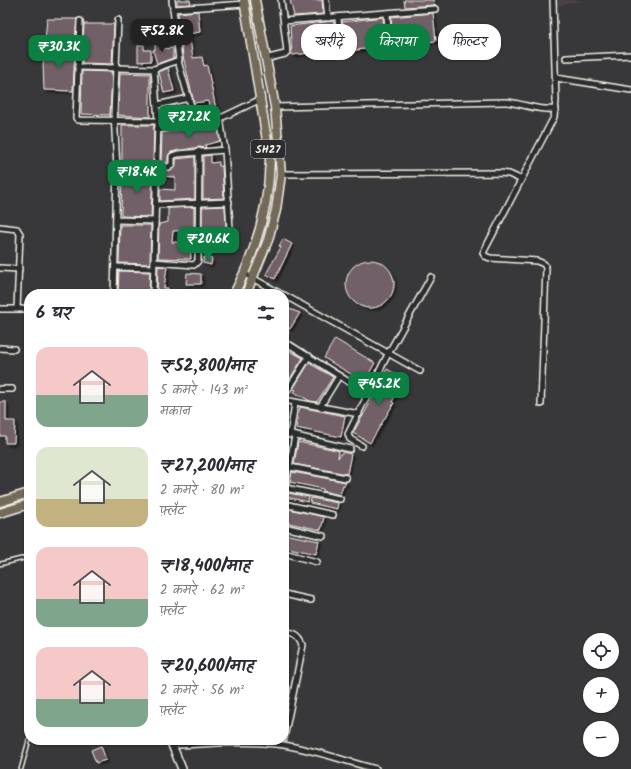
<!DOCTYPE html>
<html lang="hi">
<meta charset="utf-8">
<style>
body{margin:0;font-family:Kalam,"Playpen Sans Deva",sans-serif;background:#f7f7f7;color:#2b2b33;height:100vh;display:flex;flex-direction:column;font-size:15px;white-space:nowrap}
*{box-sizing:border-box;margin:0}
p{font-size:13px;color:#7c7c81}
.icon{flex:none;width:22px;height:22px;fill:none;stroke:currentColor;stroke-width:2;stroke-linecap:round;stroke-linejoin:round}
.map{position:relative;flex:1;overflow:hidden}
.drawer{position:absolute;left:24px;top:289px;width:265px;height:456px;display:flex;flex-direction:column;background:#fff;border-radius:16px;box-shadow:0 1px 3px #0004}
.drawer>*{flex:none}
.banner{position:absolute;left:301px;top:24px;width:270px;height:36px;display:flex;gap:8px}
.tools{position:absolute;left:583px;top:633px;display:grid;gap:8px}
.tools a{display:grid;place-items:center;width:36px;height:36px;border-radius:50%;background:#fff;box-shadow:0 1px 3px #0004;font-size:20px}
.price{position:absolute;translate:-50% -34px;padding:0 9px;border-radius:8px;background:#0b8043;color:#fff;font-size:13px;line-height:26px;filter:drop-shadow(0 1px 2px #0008)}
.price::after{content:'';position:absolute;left:50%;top:24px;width:12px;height:9px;margin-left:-6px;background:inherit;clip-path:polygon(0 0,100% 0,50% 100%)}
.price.on{background:#222;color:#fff}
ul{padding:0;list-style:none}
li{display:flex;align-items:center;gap:12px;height:100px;padding:0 12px}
li span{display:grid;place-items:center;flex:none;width:112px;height:80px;border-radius:12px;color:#555}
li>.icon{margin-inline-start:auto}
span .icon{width:48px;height:48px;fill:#fffc;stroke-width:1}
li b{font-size:17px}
h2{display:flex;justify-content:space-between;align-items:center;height:48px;padding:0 12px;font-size:17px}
.pill{padding:0 14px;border-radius:16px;background:#fff;box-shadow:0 1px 3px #0004;font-size:14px;line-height:36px}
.pill.on{background:#0b8043;color:#fff}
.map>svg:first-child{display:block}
</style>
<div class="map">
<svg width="631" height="769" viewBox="0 0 631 769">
<defs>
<filter id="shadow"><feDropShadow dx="2" dy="2" stdDeviation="1" flood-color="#0009"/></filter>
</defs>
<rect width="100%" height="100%" fill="#383739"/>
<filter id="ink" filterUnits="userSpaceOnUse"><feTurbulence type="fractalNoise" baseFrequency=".025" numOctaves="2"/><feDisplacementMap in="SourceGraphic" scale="8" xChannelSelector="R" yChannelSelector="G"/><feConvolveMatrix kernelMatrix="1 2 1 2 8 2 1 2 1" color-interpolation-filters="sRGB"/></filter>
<g filter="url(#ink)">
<polygon fill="#494347" points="556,0 584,0 556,6"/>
<g fill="#726067" stroke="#f4f1e8" filter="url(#shadow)">
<polygon points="177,0 190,0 191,4 177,5"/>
<polygon points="290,0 322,0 323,14 294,16"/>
<polygon points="404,0 433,0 434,5 405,7"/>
<polygon points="198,11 200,32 189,34 193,58 202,57 204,66 207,65 217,114 211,115 208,101 194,103 183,56 178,13"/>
<polygon points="433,13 436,41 393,46 391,17"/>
<polygon points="383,17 385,47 345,51 342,22"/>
<polygon points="47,19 77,19 75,41 45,40"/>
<polygon points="333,21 334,23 337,50 292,55 290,26"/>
<polygon points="84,24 114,24 112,64 82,63"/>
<polygon points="155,41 161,41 162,49 173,48 173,58 157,64 153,50 155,50"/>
<polygon points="138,45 144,45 144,50 151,50 151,61 138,62"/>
<polygon points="45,48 75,49 73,91 44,90 43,64"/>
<polygon points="168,68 174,91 164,93 159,72"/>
<polygon points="82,71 112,72 110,115 81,114"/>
<polygon points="120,73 150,74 150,117 118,115"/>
<polygon points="174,105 176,115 179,114 180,116 188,115 188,120 162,125 162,118 165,117 163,108"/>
<polygon points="217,122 220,141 205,145 206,148 199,147 171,152 168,156 168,162 161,163 162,133"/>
<polygon points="122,125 154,125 153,163 122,164"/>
<polygon points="211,155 211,163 219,162 219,166 222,166 224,198 203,199 203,156"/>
<polygon points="195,157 195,199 160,201 160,189 175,190 175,177 160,176 161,171 172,170 176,165 176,159"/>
<polygon points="153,171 151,217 121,216 122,172"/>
<polygon points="225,206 226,227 202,230 202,207"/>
<polygon points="194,207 194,230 173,231 172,242 190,243 191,259 158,258 159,224 168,222 168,208"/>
<polygon points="120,225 151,225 150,264 119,263"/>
<polygon points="283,239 292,244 275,279 266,274 281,247 279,246"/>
<polygon points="204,257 212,259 211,265 203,263"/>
<circle cx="370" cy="284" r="24"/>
<polygon points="158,266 167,267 164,288 168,288 167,294 157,294"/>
<polygon points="119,271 150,272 149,294 118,294"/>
<polygon points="187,273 201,274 201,284 186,284"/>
<polygon points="284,307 300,313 290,329 284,327"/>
<polygon points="335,339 375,363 364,382 324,358"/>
<polygon points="284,348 303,358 286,385 284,383"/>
<polygon points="309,363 333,377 317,402 310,401 294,392 296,390 293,389"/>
<polygon points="387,369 404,379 392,402 394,403 370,443 353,433 378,389 376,388"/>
<polygon points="0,402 6,402 6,421 15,421 14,443 5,443 5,436 0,436"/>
<polygon points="300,407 345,416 341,437 296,428"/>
<polygon points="298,442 336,450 339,451 338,458 342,452 351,454 347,474 294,464"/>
<polygon points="292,472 346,482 345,485 343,485 340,495 323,491 323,489 290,482"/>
<polygon points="288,493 309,497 308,502 286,497"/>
<polygon points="311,498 338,503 337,509 310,503"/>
<polygon points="284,508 324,517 321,530 284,522"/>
<polygon points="284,534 319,541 316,554 284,547"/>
<polygon points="101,746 106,760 96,763 91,750"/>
</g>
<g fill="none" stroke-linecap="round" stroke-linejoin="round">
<g stroke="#f4f1e8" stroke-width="5.5">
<g id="service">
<polyline points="0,564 29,557"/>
<polyline points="21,769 29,740"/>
</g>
</g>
<g stroke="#f4f1e8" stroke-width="8">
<g id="minor">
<polyline points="326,0 328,18"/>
<polyline points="173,9 245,4"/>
<polyline points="387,13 389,49"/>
<polyline points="338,18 341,54"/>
<polyline points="80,21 76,118 78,120 158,121"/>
<polyline points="284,21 435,9"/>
<polyline points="45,44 78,45"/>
<polyline points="566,58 631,55"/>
<polyline points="265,59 285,54 287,52 281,0"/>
<polyline points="178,61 196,123"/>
<polyline points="78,67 154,69 179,60 172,0"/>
<polyline points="556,78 631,90"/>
<polyline points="157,105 189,98"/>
<path d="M275,107l232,-5c18,2 30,9 49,7"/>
<polyline points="157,130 223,117 261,99"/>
<polyline points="117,168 169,167 172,164 172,156 178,154 225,150"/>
<polyline points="281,174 499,173 509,174 520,179"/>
<polyline points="156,205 229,202"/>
<polyline points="116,220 155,221"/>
<polyline points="0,227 17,229 20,234 17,309"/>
<polyline points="198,234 226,233 230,229 225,150 220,118"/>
<polyline points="154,262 194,265 198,261 199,151"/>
<polyline points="115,267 153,268"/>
<polyline points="0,268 19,269"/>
<polyline points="245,274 281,294"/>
<polyline points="114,294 117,168 114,114 118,20"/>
<polyline points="153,294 158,121 154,69"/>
<polyline points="284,295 420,371"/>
<polyline points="0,309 29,309"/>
<polyline points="284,331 285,332"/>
<polyline points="284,344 290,345 368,394"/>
<polyline points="0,348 14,349"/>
<polyline points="0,389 12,389"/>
<polyline points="284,396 309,356"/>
<polyline points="284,400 359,414"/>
<polyline points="541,404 546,268 544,264 537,261 490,258 485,256 483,253 554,117 556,101 553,0"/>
<polyline points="320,407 339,376"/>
<polyline points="284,433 350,449"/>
<polyline points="290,435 295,403"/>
<polyline points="362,446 350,439 348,434 388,354 431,277"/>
<polyline points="290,467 346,478"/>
<polyline points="285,488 340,499"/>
<polyline points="284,494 295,436"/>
<polyline points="284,504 333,515"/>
<polyline points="284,527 323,536"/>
<polyline points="284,553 317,562"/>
<polyline points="284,594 311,600"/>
<path d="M284,632c10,2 15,3 19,13l-19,93"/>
<path d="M173,745c36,-1 74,-5 111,0 31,5 61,16 92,24"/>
</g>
</g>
<g stroke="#f4f1e8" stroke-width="10">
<polyline id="tertiary" points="170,740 182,769"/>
</g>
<g stroke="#f4f1e8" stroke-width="11">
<g id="primary">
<path d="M234,294c22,-42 35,-88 36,-135l-26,-159"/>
<polyline points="246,294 268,240 276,210 281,174 275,107 255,0"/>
<polyline points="0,502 29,493"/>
<polyline points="0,513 29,504"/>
</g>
</g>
<use href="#service" stroke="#2a2d2e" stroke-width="2.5"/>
<use href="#minor" stroke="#2a2d2e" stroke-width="5"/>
<use href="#tertiary" stroke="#2a2d2e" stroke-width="7"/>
<use href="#primary" stroke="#736b5a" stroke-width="8"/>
</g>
</g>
<g text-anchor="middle" stroke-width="3.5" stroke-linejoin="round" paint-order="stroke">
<rect fill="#2a2d2e" stroke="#b7b6b0" stroke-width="1" x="251" y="140" width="34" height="18" rx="3"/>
<g font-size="11" font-weight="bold" fill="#f4f1e8">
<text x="268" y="153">SH27</text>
</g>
</g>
</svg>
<div class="tools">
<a><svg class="icon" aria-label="locate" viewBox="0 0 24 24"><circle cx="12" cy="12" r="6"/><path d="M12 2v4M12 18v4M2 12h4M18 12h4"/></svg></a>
<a>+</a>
<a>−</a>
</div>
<b class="price on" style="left:162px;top:53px">₹52.8K</b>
<b class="price" style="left:59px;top:69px">₹30.3K</b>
<b class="price" style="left:189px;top:139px">₹27.2K</b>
<b class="price" style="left:137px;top:194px">₹18.4K</b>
<b class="price" style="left:208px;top:261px">₹20.6K</b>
<b class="price" style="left:379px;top:406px">₹45.2K</b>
<div class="banner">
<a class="pill">खरीदें</a>
<a class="pill on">किराया</a>
<a class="pill">फ़िल्टर</a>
</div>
<section class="drawer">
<h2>6 घर<svg class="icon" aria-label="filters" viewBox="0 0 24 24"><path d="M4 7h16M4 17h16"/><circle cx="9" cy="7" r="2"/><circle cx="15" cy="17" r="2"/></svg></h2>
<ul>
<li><span style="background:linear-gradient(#f6c9c9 60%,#7fa58c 0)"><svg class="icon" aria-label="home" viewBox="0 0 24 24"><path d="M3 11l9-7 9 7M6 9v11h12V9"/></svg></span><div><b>₹52,800/माह</b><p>5 कमरे · 143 m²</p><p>मकान</p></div></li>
<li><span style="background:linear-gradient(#dfe7d0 65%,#c2b280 0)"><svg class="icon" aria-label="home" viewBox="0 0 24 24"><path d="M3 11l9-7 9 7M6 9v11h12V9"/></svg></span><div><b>₹27,200/माह</b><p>2 कमरे · 80 m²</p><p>फ़्लैट</p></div></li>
<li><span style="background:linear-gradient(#f6c9c9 65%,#7fa58c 0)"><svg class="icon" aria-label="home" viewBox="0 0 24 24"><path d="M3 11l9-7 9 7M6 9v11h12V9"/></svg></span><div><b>₹18,400/माह</b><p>2 कमरे · 62 m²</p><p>फ़्लैट</p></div></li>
<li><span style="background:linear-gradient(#f6c9c9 65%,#7fa58c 0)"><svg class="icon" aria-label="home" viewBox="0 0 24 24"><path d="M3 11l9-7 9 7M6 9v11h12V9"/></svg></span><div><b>₹20,600/माह</b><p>2 कमरे · 56 m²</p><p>फ़्लैट</p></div></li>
</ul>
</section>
</div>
